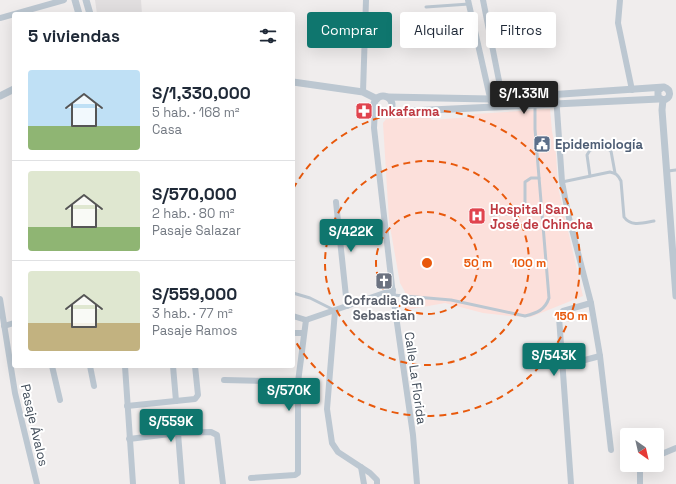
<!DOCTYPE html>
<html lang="es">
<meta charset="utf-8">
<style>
body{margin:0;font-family:"Space Grotesk",sans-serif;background:#f2f2f3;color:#1f2937;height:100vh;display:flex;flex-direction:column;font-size:15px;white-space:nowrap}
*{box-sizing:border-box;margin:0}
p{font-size:13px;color:#747a83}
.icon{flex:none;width:22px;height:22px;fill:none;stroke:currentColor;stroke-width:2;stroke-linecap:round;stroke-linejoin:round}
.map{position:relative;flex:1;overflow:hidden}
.details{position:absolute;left:12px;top:12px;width:283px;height:356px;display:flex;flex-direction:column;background:#fff;border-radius:4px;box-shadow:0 4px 16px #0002}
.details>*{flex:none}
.banner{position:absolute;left:307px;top:12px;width:309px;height:36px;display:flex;gap:8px}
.needle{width:26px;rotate:146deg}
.fabs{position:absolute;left:620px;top:428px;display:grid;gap:8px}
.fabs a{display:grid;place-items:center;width:44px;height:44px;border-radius:4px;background:#fff;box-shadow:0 4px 16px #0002;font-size:20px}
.price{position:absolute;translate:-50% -34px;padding:0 9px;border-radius:4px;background:#0f766e;color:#fff;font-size:13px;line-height:26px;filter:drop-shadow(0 1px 2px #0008)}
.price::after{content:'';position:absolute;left:50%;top:24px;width:12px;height:9px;margin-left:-6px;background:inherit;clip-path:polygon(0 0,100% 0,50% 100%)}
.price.active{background:#222;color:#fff}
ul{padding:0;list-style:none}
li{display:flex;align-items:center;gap:12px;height:100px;padding:0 16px}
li+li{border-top:1px solid #e0e1e3}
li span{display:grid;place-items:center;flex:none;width:112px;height:80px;border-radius:4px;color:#555}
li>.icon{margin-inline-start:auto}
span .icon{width:48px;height:48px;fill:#fffc;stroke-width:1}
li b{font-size:17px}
h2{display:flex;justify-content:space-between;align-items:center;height:48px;padding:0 16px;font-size:17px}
.tag{padding:0 14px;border-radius:4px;background:#fff;box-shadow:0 4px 16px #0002;font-size:14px;line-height:36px}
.tag.active{background:#0f766e;color:#fff}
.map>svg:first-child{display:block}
</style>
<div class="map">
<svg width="676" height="484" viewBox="0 0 676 484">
<rect width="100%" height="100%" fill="#f0eded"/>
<polygon fill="#e1dedf" points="95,0 141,0 142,14 97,14"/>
<polygon fill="#fce0db" points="550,109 552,131 556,154 558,187 583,296 531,317 518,317 483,313 445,303 406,310 403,299 405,292 400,283 389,221 383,123 386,119 429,116 432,120 471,117 475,114"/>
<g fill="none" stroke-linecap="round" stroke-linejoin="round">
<g stroke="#bcc7d1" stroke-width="3">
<polyline points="426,7 469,4"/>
<polyline points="668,171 676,170"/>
<path d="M590,176l-3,-21 3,-5c6,-2 16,-3 21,1l4,22"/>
<path d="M562,182l48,-10c6,1 8,3 11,9l3,36c7,10 19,6 30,4"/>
<polyline points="525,212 525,182 531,178 539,178"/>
<polyline points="491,215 542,211"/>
<polyline points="293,293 310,298 334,310"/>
<path d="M393,295l58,5 74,16c12,-3 20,-6 24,-18l-14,-169v-24"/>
</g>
<g stroke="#bcc7d1" stroke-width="6">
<polyline points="468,0 491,102"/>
<polyline points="483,0 503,101"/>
<polyline points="620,0 618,23 632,90"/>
<polyline points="0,18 64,0"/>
<polyline points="363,92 366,0"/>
<polyline points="556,95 562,182 569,218 591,303 600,356 611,450"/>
<polyline points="375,109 374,128 393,295 413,435 417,484"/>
<polyline points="336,202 347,306"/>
<polyline points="0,299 15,393 37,484"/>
<polyline points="335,311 327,409 332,443 338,452 370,473 377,480 377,484"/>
<polyline points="293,316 306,320 393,290"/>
<polyline points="4,326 14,323"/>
<polyline points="293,333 304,333"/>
<polyline points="52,366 60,400"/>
<polyline points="90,366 94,386"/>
<polyline points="125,366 133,484"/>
<polyline points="173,366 176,401"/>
<polyline points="562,366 600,356"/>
<polyline points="224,380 298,382"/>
<polyline points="127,406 195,399 198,395 195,366"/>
<polyline points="178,433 182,484"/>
<polyline points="129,439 178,433 211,432 217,435 223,484"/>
<polyline points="657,456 676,448"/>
<polyline points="361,467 364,484"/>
<polyline points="251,478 295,475 298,473 298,382 306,320"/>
<polyline points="571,484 559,317 563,311 591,303"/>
<polyline points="640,484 640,465"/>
</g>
<g stroke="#bcc7d1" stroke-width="7">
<polyline points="75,0 79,14"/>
<polyline points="86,0 90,14"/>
<polyline points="293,82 363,92 377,99"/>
<polyline points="0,96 14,89"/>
<circle cx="383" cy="105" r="9"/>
<path d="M388,97l102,2 174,-12c8,3 7,12 -1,13l-5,-3v-6l3,-3"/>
<polyline points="663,100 662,110 676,296"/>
<polyline points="389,112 659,99"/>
</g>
</g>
<g fill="none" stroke="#e8590c" stroke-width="2" stroke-dasharray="7 5">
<circle cx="427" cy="263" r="51"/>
<circle cx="427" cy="263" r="102"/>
<path d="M293 189A153 153 0 1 1 293 337"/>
</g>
<defs>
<g id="pharmacy-square" transform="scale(0.9)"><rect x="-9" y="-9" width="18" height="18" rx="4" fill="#e0444e" stroke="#fff"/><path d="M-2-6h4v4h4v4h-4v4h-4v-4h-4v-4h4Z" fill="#fff"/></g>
<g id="civic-square" transform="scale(0.9)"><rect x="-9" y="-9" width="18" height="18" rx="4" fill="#5c6f8a" stroke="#fff"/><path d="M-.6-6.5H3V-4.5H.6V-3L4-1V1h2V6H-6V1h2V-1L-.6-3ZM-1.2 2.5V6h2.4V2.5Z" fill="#fff"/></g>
<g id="hospital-square" transform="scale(0.9)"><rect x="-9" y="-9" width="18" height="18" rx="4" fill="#e0444e" stroke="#fff"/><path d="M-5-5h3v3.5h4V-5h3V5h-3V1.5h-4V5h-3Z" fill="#fff"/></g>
<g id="church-square" transform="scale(0.9)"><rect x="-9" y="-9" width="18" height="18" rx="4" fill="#6b7280" stroke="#fff"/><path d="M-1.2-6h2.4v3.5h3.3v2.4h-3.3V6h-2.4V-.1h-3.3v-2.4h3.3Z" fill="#fff"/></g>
</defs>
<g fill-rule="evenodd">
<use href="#pharmacy-square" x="364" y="111"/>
<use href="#civic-square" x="542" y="144"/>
<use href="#hospital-square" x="477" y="216"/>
<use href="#church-square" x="384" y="281"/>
</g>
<g text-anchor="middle" stroke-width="4" stroke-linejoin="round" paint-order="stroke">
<g font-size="13" font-weight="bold" fill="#be3a42" stroke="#fff" text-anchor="start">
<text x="377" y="116">Inkafarma</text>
<text x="490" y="214">Hospital San<tspan x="490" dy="15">José de Chincha</tspan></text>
</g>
<g font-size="13" font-weight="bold" fill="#4e5e75" stroke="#fff" text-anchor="start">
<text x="555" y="149">Epidemiología</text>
</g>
<g font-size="13" font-weight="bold" fill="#5b616d" stroke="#fff">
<text x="384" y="305">Cofradia San<tspan x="384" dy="15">Sebastian</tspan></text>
</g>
<g font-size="13" fill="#444f5c" stroke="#fff">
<text transform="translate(416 378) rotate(82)" y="5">Calle La Florida</text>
<text transform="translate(35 425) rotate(77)" y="5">Pasaje Ávalos</text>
</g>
</g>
<circle cx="427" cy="263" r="6" fill="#e8590c" stroke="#fff" stroke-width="2"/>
<g font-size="12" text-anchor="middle" font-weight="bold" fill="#e8590c" stroke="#fff" stroke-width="4" stroke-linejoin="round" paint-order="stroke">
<text x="478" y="267">50 m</text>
<text x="529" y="267">100 m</text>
<text x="571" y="320">150 m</text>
</g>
</svg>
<div class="fabs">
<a><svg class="needle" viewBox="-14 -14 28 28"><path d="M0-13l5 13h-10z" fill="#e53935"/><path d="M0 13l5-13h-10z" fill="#747a83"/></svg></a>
</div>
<b class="price active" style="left:524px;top:115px">S/1.33M</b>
<b class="price" style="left:351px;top:253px">S/422K</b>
<b class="price" style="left:554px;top:377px">S/543K</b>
<b class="price" style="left:289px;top:412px">S/570K</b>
<b class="price" style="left:171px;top:443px">S/559K</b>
<div class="banner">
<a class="tag active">Comprar</a>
<a class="tag">Alquilar</a>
<a class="tag">Filtros</a>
</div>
<section class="details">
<h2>5 viviendas<svg class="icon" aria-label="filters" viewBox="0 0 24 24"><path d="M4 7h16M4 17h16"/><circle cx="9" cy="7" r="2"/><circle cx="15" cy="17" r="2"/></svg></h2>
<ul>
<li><span style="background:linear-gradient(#bfe0f5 70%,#8fb573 0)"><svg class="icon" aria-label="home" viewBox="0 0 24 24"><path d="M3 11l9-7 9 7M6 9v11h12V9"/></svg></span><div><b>S/1,330,000</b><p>5 hab. · 168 m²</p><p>Casa</p></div></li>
<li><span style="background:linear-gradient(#dfe7d0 70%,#8fb573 0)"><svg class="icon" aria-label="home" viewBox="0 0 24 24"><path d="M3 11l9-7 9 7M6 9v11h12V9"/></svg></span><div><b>S/570,000</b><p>2 hab. · 80 m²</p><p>Pasaje Salazar</p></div></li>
<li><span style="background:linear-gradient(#dfe7d0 65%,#c2b280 0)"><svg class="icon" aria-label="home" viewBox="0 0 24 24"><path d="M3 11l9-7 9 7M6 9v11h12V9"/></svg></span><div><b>S/559,000</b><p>3 hab. · 77 m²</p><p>Pasaje Ramos</p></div></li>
</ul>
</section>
</div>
